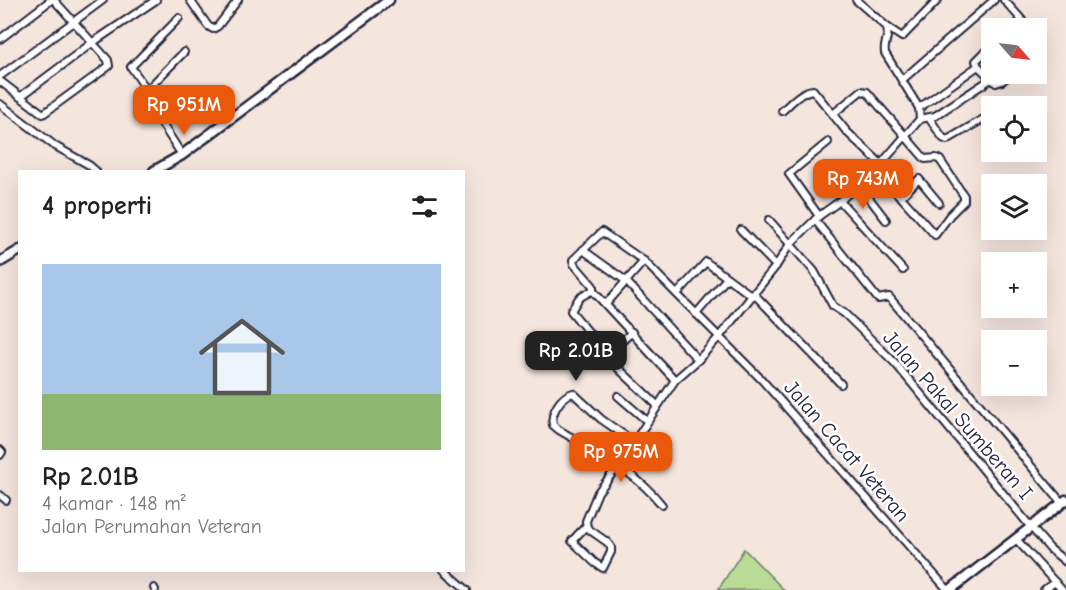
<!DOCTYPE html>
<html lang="id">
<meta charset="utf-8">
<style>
body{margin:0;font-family:"Comic Neue",sans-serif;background:#f6f6f6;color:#222;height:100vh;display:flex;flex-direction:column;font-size:22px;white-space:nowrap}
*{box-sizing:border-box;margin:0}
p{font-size:20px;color:#767676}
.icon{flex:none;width:33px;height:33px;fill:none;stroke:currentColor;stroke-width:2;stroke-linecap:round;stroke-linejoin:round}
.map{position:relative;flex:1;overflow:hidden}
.panel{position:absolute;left:18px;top:170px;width:447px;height:402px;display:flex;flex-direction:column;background:#fff;border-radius:0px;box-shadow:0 6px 24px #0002}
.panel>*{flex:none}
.needle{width:39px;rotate:118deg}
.fabs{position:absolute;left:981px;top:18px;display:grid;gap:12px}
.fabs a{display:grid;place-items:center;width:66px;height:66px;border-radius:0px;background:#fff;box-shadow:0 6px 24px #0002;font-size:30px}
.price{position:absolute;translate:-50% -51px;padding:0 14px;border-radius:12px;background:#ea580c;color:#fff;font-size:20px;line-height:39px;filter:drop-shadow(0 2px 3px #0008)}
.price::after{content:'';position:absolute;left:50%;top:36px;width:18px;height:14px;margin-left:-9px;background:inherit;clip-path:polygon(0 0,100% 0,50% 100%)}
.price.on{background:#222;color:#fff}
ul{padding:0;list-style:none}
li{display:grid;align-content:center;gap:12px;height:318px;padding:0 24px}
li span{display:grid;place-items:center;height:186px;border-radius:0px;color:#555}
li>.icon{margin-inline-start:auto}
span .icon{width:108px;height:108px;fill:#fffc;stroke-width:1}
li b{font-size:26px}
h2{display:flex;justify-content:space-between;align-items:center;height:72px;padding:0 24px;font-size:26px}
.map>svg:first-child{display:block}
</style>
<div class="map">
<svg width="1066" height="590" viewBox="0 0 1066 590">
<rect width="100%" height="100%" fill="#f4e5dd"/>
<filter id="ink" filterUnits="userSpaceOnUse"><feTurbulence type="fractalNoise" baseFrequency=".0167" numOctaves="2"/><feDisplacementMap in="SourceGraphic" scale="12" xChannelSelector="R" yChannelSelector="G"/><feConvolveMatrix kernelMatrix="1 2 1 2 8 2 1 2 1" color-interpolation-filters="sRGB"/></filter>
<g filter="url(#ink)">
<polygon fill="#b8db95" stroke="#6d7e68" stroke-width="1.5" points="744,549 784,590 718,590"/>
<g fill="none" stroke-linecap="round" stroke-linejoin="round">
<g stroke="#22223b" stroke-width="10">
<g id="street">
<polyline points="190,0 208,26 213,29 218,26 238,0"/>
<polyline points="856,0 887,27 902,37 938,0"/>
<polyline points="1004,0 1022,20 1012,28"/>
<polyline points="179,18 131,67 147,90 151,107 182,155"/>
<path d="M887,27c3,8 -4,17 -2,26l34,55 1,11"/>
<polyline points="0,39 51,0"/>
<polyline points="978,66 996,83 1002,81 1011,74"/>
<polyline points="0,76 103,0"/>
<polyline points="902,80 994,0"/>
<polyline points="0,81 43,114 109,66 108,60 54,0"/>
<polyline points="147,90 184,52"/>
<polyline points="20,97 92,43 156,0"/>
<polyline points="0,104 55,146 89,165 96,171"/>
<polyline points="919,108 978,66 976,61 992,45"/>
<path d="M782,111c9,-8 19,-20 31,-21l34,42 34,32"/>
<polyline points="833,114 861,91 867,92 925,159 936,158 940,160 964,196 964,201 950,215 935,235 901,197 874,172"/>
<polyline points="929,118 943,138 947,140 992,114"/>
<polyline points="920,119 935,116 991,79"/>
<polyline points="859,185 886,220"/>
<polyline points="901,197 919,179 939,203"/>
<polyline points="840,201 903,270"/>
<polyline points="819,216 789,174 828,142"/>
<polyline points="769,220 814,271 833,306 845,314 895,363 1030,526 1050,549 1066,562"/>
<polyline points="815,220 878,299 889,297 1062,503"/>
<polyline points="741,230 776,266"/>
<polyline points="583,250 626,281 698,360"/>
<polyline points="593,291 675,380"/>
<polyline points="677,294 706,262 752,296"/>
<polyline points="754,294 841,384"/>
<polyline points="606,304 644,261"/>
<polyline points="696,314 727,278"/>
<polyline points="608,354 632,332"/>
<polyline points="618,396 647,421"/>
<polyline points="657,405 618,368 571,311 579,298 593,290 593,286 574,264 573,260 602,232 644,261 762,380 948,590"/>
<path d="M634,442l-33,-23 -28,-26c-12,3 -23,20 -20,32l6,5c37,22 76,41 103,75"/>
<polyline points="0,450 2,452 0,455"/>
<polyline points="0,495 6,500"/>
<polyline points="586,526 572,541 595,563 603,568 611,552 611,547 607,542 587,528 586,521 598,492 619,465 675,380 698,360 719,337 776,266 790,244 819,216 840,201 881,164 920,119"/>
<polyline points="1016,539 1062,590"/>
<polyline points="444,570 467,590"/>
<polyline points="154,588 155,590"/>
<polyline points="1044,590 1055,582"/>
</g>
</g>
<g stroke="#22223b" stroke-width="13">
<g id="secondary">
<polyline points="154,171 182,155 389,0"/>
<polyline points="0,262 20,250"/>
<polyline points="950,590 1066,500"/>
</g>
</g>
<use href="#street" stroke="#fff" stroke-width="6"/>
<use href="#secondary" stroke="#fff" stroke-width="8"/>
</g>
</g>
<g text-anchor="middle" stroke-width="5" stroke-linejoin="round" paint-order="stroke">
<g font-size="21" fill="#22223b" stroke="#fff">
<text transform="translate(958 415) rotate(49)" y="7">Jalan Pakal Sumberan I</text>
<text transform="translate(847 451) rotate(49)" y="7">Jalan Cacat Veteran</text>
</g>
</g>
</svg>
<div class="fabs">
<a><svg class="needle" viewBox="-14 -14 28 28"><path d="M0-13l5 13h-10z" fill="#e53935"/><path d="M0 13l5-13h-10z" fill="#767676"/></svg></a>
<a><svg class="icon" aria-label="locate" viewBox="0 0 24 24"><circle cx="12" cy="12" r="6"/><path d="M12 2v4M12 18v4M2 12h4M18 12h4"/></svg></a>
<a><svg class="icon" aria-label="layers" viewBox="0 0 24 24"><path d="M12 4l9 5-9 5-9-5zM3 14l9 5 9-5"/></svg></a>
<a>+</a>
<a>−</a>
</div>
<b class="price" style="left:184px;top:136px">Rp 951M</b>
<b class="price" style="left:863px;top:210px">Rp 743M</b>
<b class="price on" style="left:576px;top:382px">Rp 2.01B</b>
<b class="price" style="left:621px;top:483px">Rp 975M</b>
<section class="panel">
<h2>4 properti<svg class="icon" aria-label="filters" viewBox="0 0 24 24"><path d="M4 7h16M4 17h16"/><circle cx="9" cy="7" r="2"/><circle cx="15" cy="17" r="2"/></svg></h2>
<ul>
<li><span style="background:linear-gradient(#a9c7e8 70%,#8fb573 0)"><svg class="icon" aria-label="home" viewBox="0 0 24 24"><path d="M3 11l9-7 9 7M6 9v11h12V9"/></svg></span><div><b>Rp 2.01B</b><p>4 kamar · 148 m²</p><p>Jalan Perumahan Veteran</p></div></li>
</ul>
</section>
</div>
